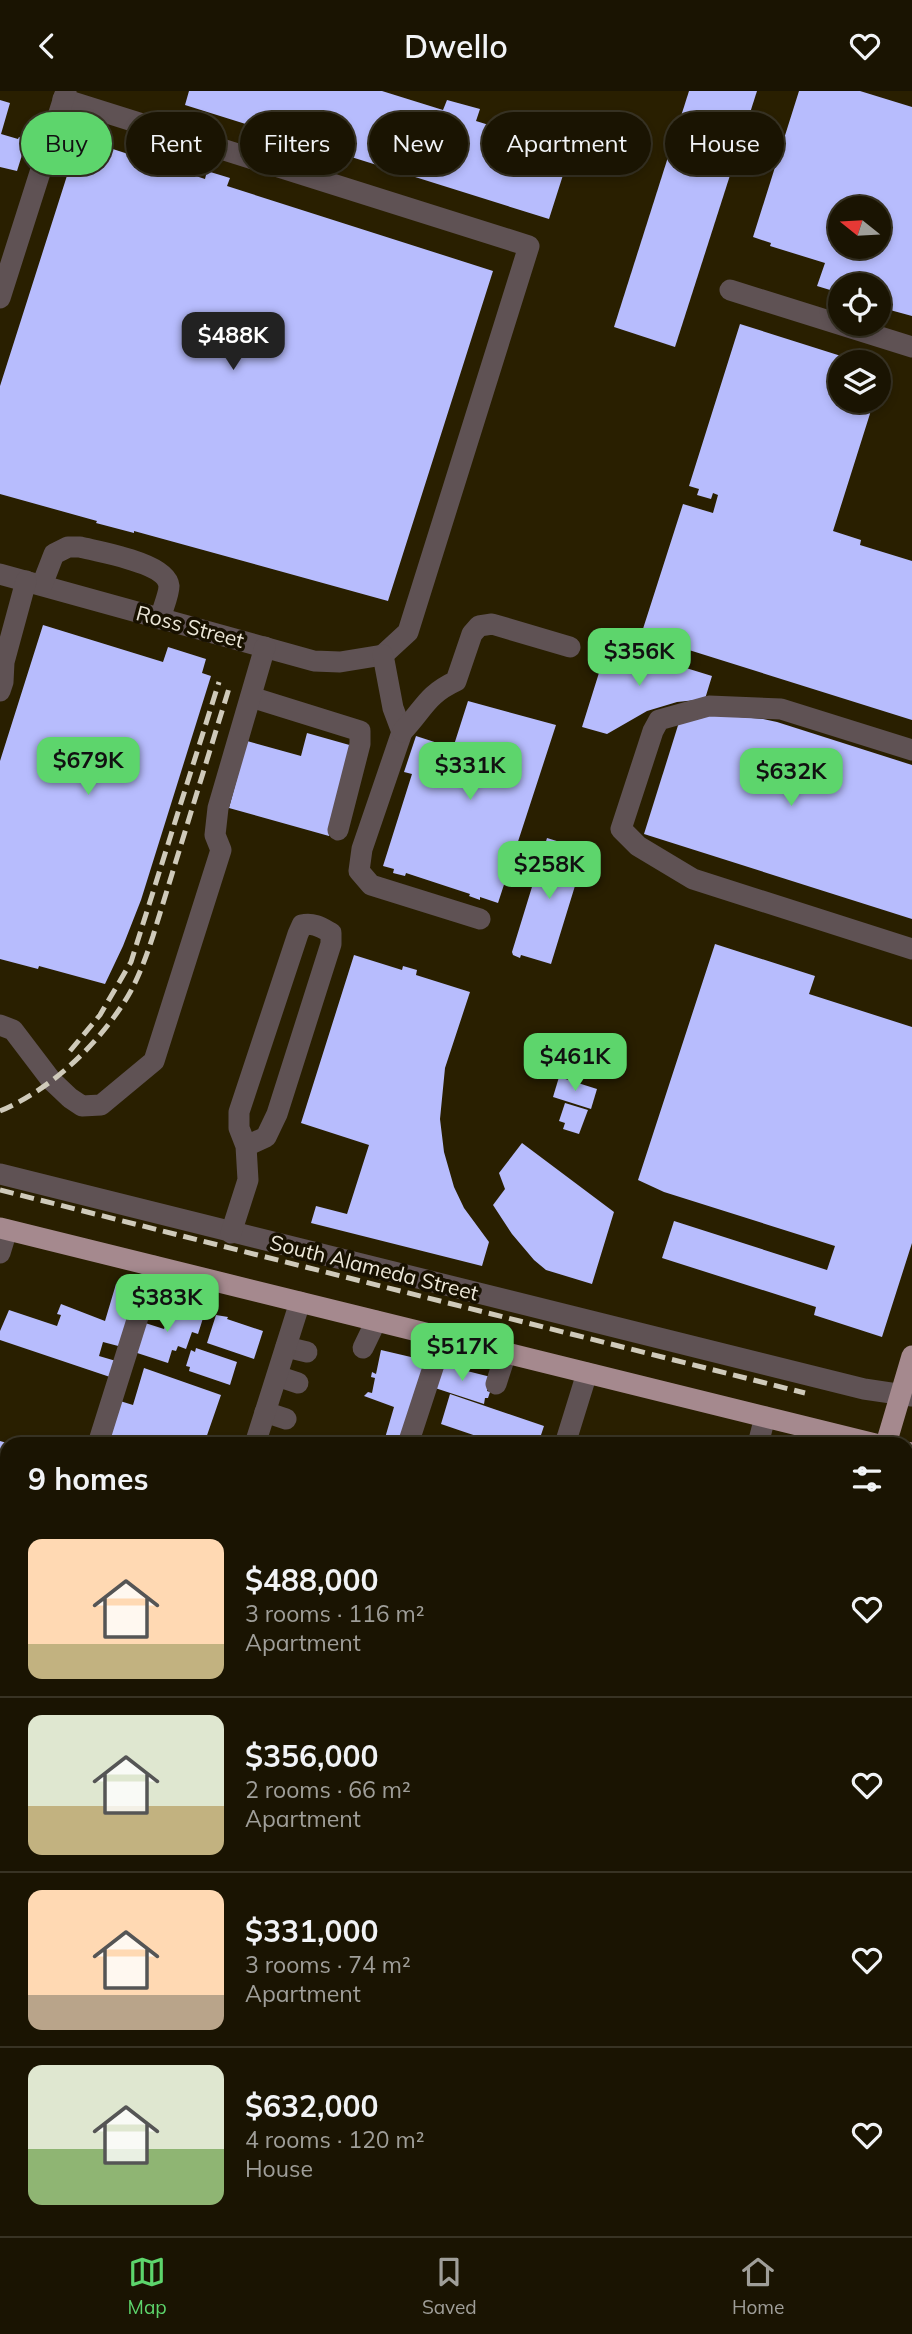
<!DOCTYPE html>
<meta charset="utf-8">
<style>
body{margin:0;font-family:Mulish,sans-serif;background:#272111;color:#f1f3f6;height:100vh;display:flex;flex-direction:column;font-size:26px;white-space:nowrap}
*{box-sizing:border-box;margin:0}
p{font-size:23px;color:#9f9e99}
.icon{flex:none;width:38px;height:38px;fill:none;stroke:currentColor;stroke-width:2;stroke-linecap:round;stroke-linejoin:round}
.map{position:relative;flex:1;overflow:hidden}
.sheet{position:absolute;left:0px;top:1346px;width:914px;height:800px;display:flex;flex-direction:column;background:#1a1402;border-radius:21px 21px 0 0;box-shadow:0 4px 10px #0003,0 0 0 2px #383324}
.sheet>*{flex:none}
.guide{position:absolute;left:21px;top:21px;width:872px;height:63px;display:flex;gap:14px}
.needle{width:46px;rotate:288deg}
.buttons{position:absolute;left:828px;top:105px;display:grid;gap:14px}
.buttons a{display:grid;place-items:center;width:63px;height:63px;border-radius:50%;background:#1a1402;box-shadow:0 4px 10px #0003,0 0 0 2px #383324;font-size:35px}
.price{position:absolute;translate:-50% -60px;padding:0 16px;border-radius:14px;background:#5dd56c;color:#111;font-size:23px;line-height:46px;filter:drop-shadow(0 2px 4px #0008)}
.price::after{content:'';position:absolute;left:50%;top:42px;width:21px;height:16px;margin-left:-10px;background:inherit;clip-path:polygon(0 0,100% 0,50% 100%)}
.price.selected{background:#222;color:#fff}
ul{padding:0;list-style:none}
li{display:flex;align-items:center;gap:21px;height:175px;padding:0 28px}
li+li{border-top:2px solid #383324}
li span{display:grid;place-items:center;flex:none;width:196px;height:140px;border-radius:14px;color:#555}
li>.icon{margin-inline-start:auto}
span .icon{width:84px;height:84px;fill:#fffc;stroke-width:1}
li b{font-size:30px}
h2{display:flex;justify-content:space-between;align-items:center;height:84px;padding:0 28px;font-size:30px}
.chip{padding:0 24px;border-radius:32px;background:#1a1402;box-shadow:0 4px 10px #0003,0 0 0 2px #383324;font-size:24px;line-height:63px}
.chip.selected{background:#5dd56c;color:#111}
header{display:flex;justify-content:space-between;align-items:center;height:91px;padding:0 28px;background:#1a1402;font-size:32px;font-weight:600}
.menu{display:flex;justify-content:space-around;align-items:center;height:98px;border-top:2px solid #383324;background:#1a1402;font-size:19px;color:#9f9e99}
.menu a{display:grid;justify-items:center;gap:4px}
.menu .selected{color:#5dd56c}
.map>svg:first-child{display:block}
</style>
<header><svg class="icon" aria-label="back" viewBox="0 0 24 24"><path d="M15 5l-7 7 7 7"/></svg>Dwello<svg class="icon" aria-label="heart" viewBox="0 0 24 24"><path d="M12 20l-8-8c-3-5 5-10 8-4 3-6 11-1 8 4z"/></svg></header>
<div class="map">
<svg width="912" height="2145" viewBox="0 0 912 2145">
<rect width="100%" height="100%" fill="#221a02"/>
<g fill="#291f00" fill-rule="evenodd">
<path d="M0,0h912v2145h-256l2,-7h248v-785h-899v270l-7,-2zM840,117h38v39h-38zM840,194h38v39h-38zM840,271h38v39h-38z"/>
<polygon points="7,1630 7,2026 0,2023 0,1654"/>
<polygon points="253,2138 273,2145 111,2145 92,2139"/>
</g>
<g fill="#b7bcfd" fill-rule="evenodd">
<polygon points="189,0 382,0 443,19 447,9 480,18 476,30 571,59 549,128 185,14"/>
<polygon points="689,0 757,0 675,256 614,236"/>
<path d="M799,0h61l52,16v209l-22,-6 -1,3 -11,-4v-24h-38v8l-23,-7 8,-23 -55,-17 1,-3 -18,-6zM840,117h38v39h-38z"/>
<polygon points="0,9 10,12 1,43 18,48 19,46 27,48 17,80 0,76"/>
<polygon points="79,47 205,88 207,80 230,87 227,95 493,180 388,510 134,440 134,442 96,432 97,430 0,403 0,295"/>
<polygon points="740,233 860,271 840,271 840,310 874,310 833,440 861,449 860,454 912,470 912,629 641,544 683,413 713,422 718,404 713,402 711,408 697,404 699,398 689,395"/>
<polygon points="43,534 163,571 168,556 206,568 202,582 211,585 141,809 123,855 105,893 39,875 38,878 0,868 0,670"/>
<polygon points="608,553 712,585 705,608 677,611 647,620 607,643 582,636"/>
<polygon points="468,610 556,634 498,812 480,806 480,809 469,805 470,803 406,782 405,785 393,782 394,778 383,775 412,683 404,681 416,645 453,657"/>
<polygon points="715,624 763,628 777,631 912,674 912,828 644,743 680,628"/>
<polygon points="307,642 353,655 329,745 229,717 247,650 301,665"/>
<polygon points="547,747 586,759 551,873 521,864 520,867 513,864 512,861"/>
<polygon points="715,853 815,885 809,903 912,936 912,1152 882,1246 814,1224 816,1216 662,1167 674,1130 827,1179 835,1155 664,1101 638,1089"/>
<polygon points="354,864 402,879 403,875 417,879 416,884 470,901 445,977 440,1028 444,1061 454,1096 464,1117 489,1151 482,1175 311,1132 316,1115 347,1123 369,1054 301,1032"/>
<polygon points="559,986 597,998 591,1018 553,1006"/>
<polygon points="565,1012 588,1019 579,1043 563,1038 565,1032 559,1030"/>
<polygon points="522,1052 614,1121 592,1193 546,1179 534,1169 512,1143 493,1114 505,1098 499,1082"/>
<polygon points="116,1193 139,1199 122,1256 103,1251 99,1265 116,1270 110,1286 0,1249 0,1240 9,1219 57,1235 61,1224 57,1223 61,1213 105,1230"/>
<polygon points="176,1213 204,1224 198,1243 192,1241 186,1258 178,1255 176,1260 172,1259 168,1272 131,1260 139,1230 164,1238 170,1220 173,1221"/>
<polygon points="216,1224 228,1226 227,1228 263,1240 254,1268 207,1252"/>
<polygon points="196,1257 237,1271 230,1294 189,1280 190,1276 186,1275 191,1259 195,1261"/>
<polygon points="381,1259 428,1270 401,1353 385,1347 394,1316 364,1305 368,1301 372,1302 375,1287 371,1286 372,1281 376,1283"/>
<polygon points="439,1273 491,1286 487,1300 490,1301 488,1307 485,1307 484,1313 432,1296"/>
<polygon points="144,1277 221,1304 204,1353 106,1353 120,1310 133,1314"/>
<polygon points="450,1303 544,1335 538,1353 491,1353 491,1350 441,1333"/>
<polygon points="0,1350 7,1352 7,1386 0,1383"/>
<polygon points="0,1423 7,1425 7,1520 0,1517"/>
<polygon points="0,1552 7,1554 7,1611 4,1620 0,1618"/>
<polygon points="6,1653 7,1653 7,1788 0,1786 0,1699 4,1687 0,1686 0,1673"/>
<polygon points="906,1684 912,1686 912,1811 907,1826"/>
<polygon points="909,1824 912,1825 912,1910 906,1908 906,1833"/>
<polygon points="0,1854 7,1856 7,1912 0,1910"/>
<polygon points="906,1997 912,1999 912,2036 906,2034"/>
<polygon points="906,2100 912,2102 912,2145 872,2145 874,2138 906,2138"/>
<polygon points="364,2138 393,2138 389,2145 381,2145"/>
<polygon points="427,2138 439,2138 456,2145 425,2145"/>
<polygon points="477,2138 536,2138 534,2145 474,2145"/>
<polygon points="706,2138 788,2138 785,2145 717,2145 705,2141"/>
</g>
<g fill="none" stroke-linecap="round" stroke-linejoin="round">
<g stroke="#5f5254" stroke-width="21">
<polyline points="63,8 529,155 408,541 383,564"/>
<polyline points="730,199 912,256"/>
<polyline points="0,207 66,0"/>
<polyline points="0,483 314,570 340,571 383,564"/>
<path d="M42,494l12,-31 14,-7h12c20,5 87,16 89,39 0,9 -7,24 -9,33"/>
<polyline points="383,564 393,617 402,641 362,758 359,780 371,794 480,828"/>
<polyline points="0,600 3,591 4,571 26,490"/>
<polyline points="251,606 360,640 360,653 338,739"/>
<path d="M402,641c22,-23 24,-37 54,-51l16,-47 7,-8 13,-2 78,23"/>
<polyline points="912,659 781,618 709,615 659,629 653,640 621,738 638,755 693,788 912,858"/>
<polyline points="0,934 13,939 51,989 70,1007 82,1015 101,1014 154,970 221,759 215,744 218,717 265,556"/>
<polyline points="0,1083 864,1298 912,1305"/>
<path d="M231,1142l17,-53 -2,-34 -7,-18v-16l59,-178 4,-9c11,-3 20,3 29,8v11l-54,170 -11,23 -20,9"/>
<polyline points="0,1162 7,1139"/>
<polyline points="286,1256 307,1261"/>
<polyline points="363,1257 376,1230"/>
<polyline points="277,1285 298,1292"/>
<polyline points="496,1293 506,1262"/>
<polyline points="265,1321 286,1328"/>
<polyline points="98,1353 154,1175"/>
<polyline points="255,1353 300,1211"/>
<polyline points="408,1353 443,1246"/>
<polyline points="565,1353 587,1282"/>
<polyline points="758,1353 765,1326"/>
<polyline points="0,1662 7,1640"/>
<polyline points="906,2075 912,2077"/>
</g>
<g stroke="#a5898e" stroke-width="21">
<polyline points="0,1137 875,1353"/>
<polyline points="886,1353 912,1265"/>
<polyline points="906,1361 912,1362"/>
<polyline points="0,2044 7,2046"/>
<polyline points="0,2121 7,2124"/>
<polyline points="49,2138 68,2145"/>
<polyline points="291,2138 311,2145"/>
<polyline points="629,2145 631,2138"/>
</g>
<g stroke="#cfcaba" stroke-width="2">
<polyline points="0,2092 7,2094"/>
<polyline points="0,2106 7,2108"/>
<polyline points="96,2138 115,2145"/>
<polyline points="139,2138 158,2145"/>
</g>
<g stroke="#cfcaba" stroke-width="5" stroke-dasharray="14 7" stroke-linecap="butt">
<polyline points="70,960 100,924 131,871 219,591"/>
<path d="M0,1020c52,-22 99,-67 128,-115 11,-19 18,-39 25,-60l77,-251"/>
<polyline points="0,1099 805,1302"/>
<polyline points="0,2064 7,2066"/>
<polyline points="0,2077 7,2079"/>
<polyline points="184,2138 203,2145"/>
<polyline points="223,2138 242,2145"/>
</g>
</g>
<g text-anchor="middle" stroke-width="7" stroke-linejoin="round" paint-order="stroke">
<g font-size="21" fill="#ede8d9" stroke="#181100">
<text transform="translate(190 536) rotate(15)" y="7">Ross Street</text>
<text transform="translate(374 1177) rotate(14)" y="7">South Alameda Street</text>
</g>
</g>
</svg>
<div class="buttons">
<a><svg class="needle" viewBox="-14 -14 28 28"><path d="M0-13l5 13h-10z" fill="#e53935"/><path d="M0 13l5-13h-10z" fill="#9f9e99"/></svg></a>
<a><svg class="icon" aria-label="locate" viewBox="0 0 24 24"><circle cx="12" cy="12" r="6"/><path d="M12 2v4M12 18v4M2 12h4M18 12h4"/></svg></a>
<a><svg class="icon" aria-label="layers" viewBox="0 0 24 24"><path d="M12 4l9 5-9 5-9-5zM3 14l9 5 9-5"/></svg></a>
</div>
<b class="price selected" style="left:233px;top:281px">$488K</b>
<b class="price" style="left:639px;top:597px">$356K</b>
<b class="price" style="left:88px;top:706px">$679K</b>
<b class="price" style="left:470px;top:711px">$331K</b>
<b class="price" style="left:791px;top:717px">$632K</b>
<b class="price" style="left:549px;top:810px">$258K</b>
<b class="price" style="left:575px;top:1002px">$461K</b>
<b class="price" style="left:167px;top:1243px">$383K</b>
<b class="price" style="left:462px;top:1292px">$517K</b>
<div class="guide">
<a class="chip selected">Buy</a>
<a class="chip">Rent</a>
<a class="chip">Filters</a>
<a class="chip">New</a>
<a class="chip">Apartment</a>
<a class="chip">House</a>
</div>
<section class="sheet">
<h2>9 homes<svg class="icon" aria-label="filters" viewBox="0 0 24 24"><path d="M4 7h16M4 17h16"/><circle cx="9" cy="7" r="2"/><circle cx="15" cy="17" r="2"/></svg></h2>
<ul>
<li><span style="background:linear-gradient(#ffd9b3 75%,#c2b280 0)"><svg class="icon" aria-label="home" viewBox="0 0 24 24"><path d="M3 11l9-7 9 7M6 9v11h12V9"/></svg></span><div><b>$488,000</b><p>3 rooms · 116 m²</p><p>Apartment</p></div><svg class="icon" aria-label="heart" viewBox="0 0 24 24"><path d="M12 20l-8-8c-3-5 5-10 8-4 3-6 11-1 8 4z"/></svg></li>
<li><span style="background:linear-gradient(#dfe7d0 65%,#c2b280 0)"><svg class="icon" aria-label="home" viewBox="0 0 24 24"><path d="M3 11l9-7 9 7M6 9v11h12V9"/></svg></span><div><b>$356,000</b><p>2 rooms · 66 m²</p><p>Apartment</p></div><svg class="icon" aria-label="heart" viewBox="0 0 24 24"><path d="M12 20l-8-8c-3-5 5-10 8-4 3-6 11-1 8 4z"/></svg></li>
<li><span style="background:linear-gradient(#ffd9b3 75%,#b9a48a 0)"><svg class="icon" aria-label="home" viewBox="0 0 24 24"><path d="M3 11l9-7 9 7M6 9v11h12V9"/></svg></span><div><b>$331,000</b><p>3 rooms · 74 m²</p><p>Apartment</p></div><svg class="icon" aria-label="heart" viewBox="0 0 24 24"><path d="M12 20l-8-8c-3-5 5-10 8-4 3-6 11-1 8 4z"/></svg></li>
<li><span style="background:linear-gradient(#dfe7d0 60%,#8fb573 0)"><svg class="icon" aria-label="home" viewBox="0 0 24 24"><path d="M3 11l9-7 9 7M6 9v11h12V9"/></svg></span><div><b>$632,000</b><p>4 rooms · 120 m²</p><p>House</p></div><svg class="icon" aria-label="heart" viewBox="0 0 24 24"><path d="M12 20l-8-8c-3-5 5-10 8-4 3-6 11-1 8 4z"/></svg></li>
</ul>
</section>
</div>
<nav class="menu">
<a class="selected"><svg class="icon" aria-label="map" viewBox="0 0 24 24"><path d="M3 6l6-2 6 2 6-2v14l-6 2-6-2-6 2zM9 4v14M15 6v14"/></svg>Map</a>
<a><svg class="icon" aria-label="saved" viewBox="0 0 24 24"><path d="M7 4h10v16l-5-4-5 4z"/></svg>Saved</a>
<a><svg class="icon" aria-label="home" viewBox="0 0 24 24"><path d="M3 11l9-7 9 7M6 9v11h12V9"/></svg>Home</a>
</nav>
